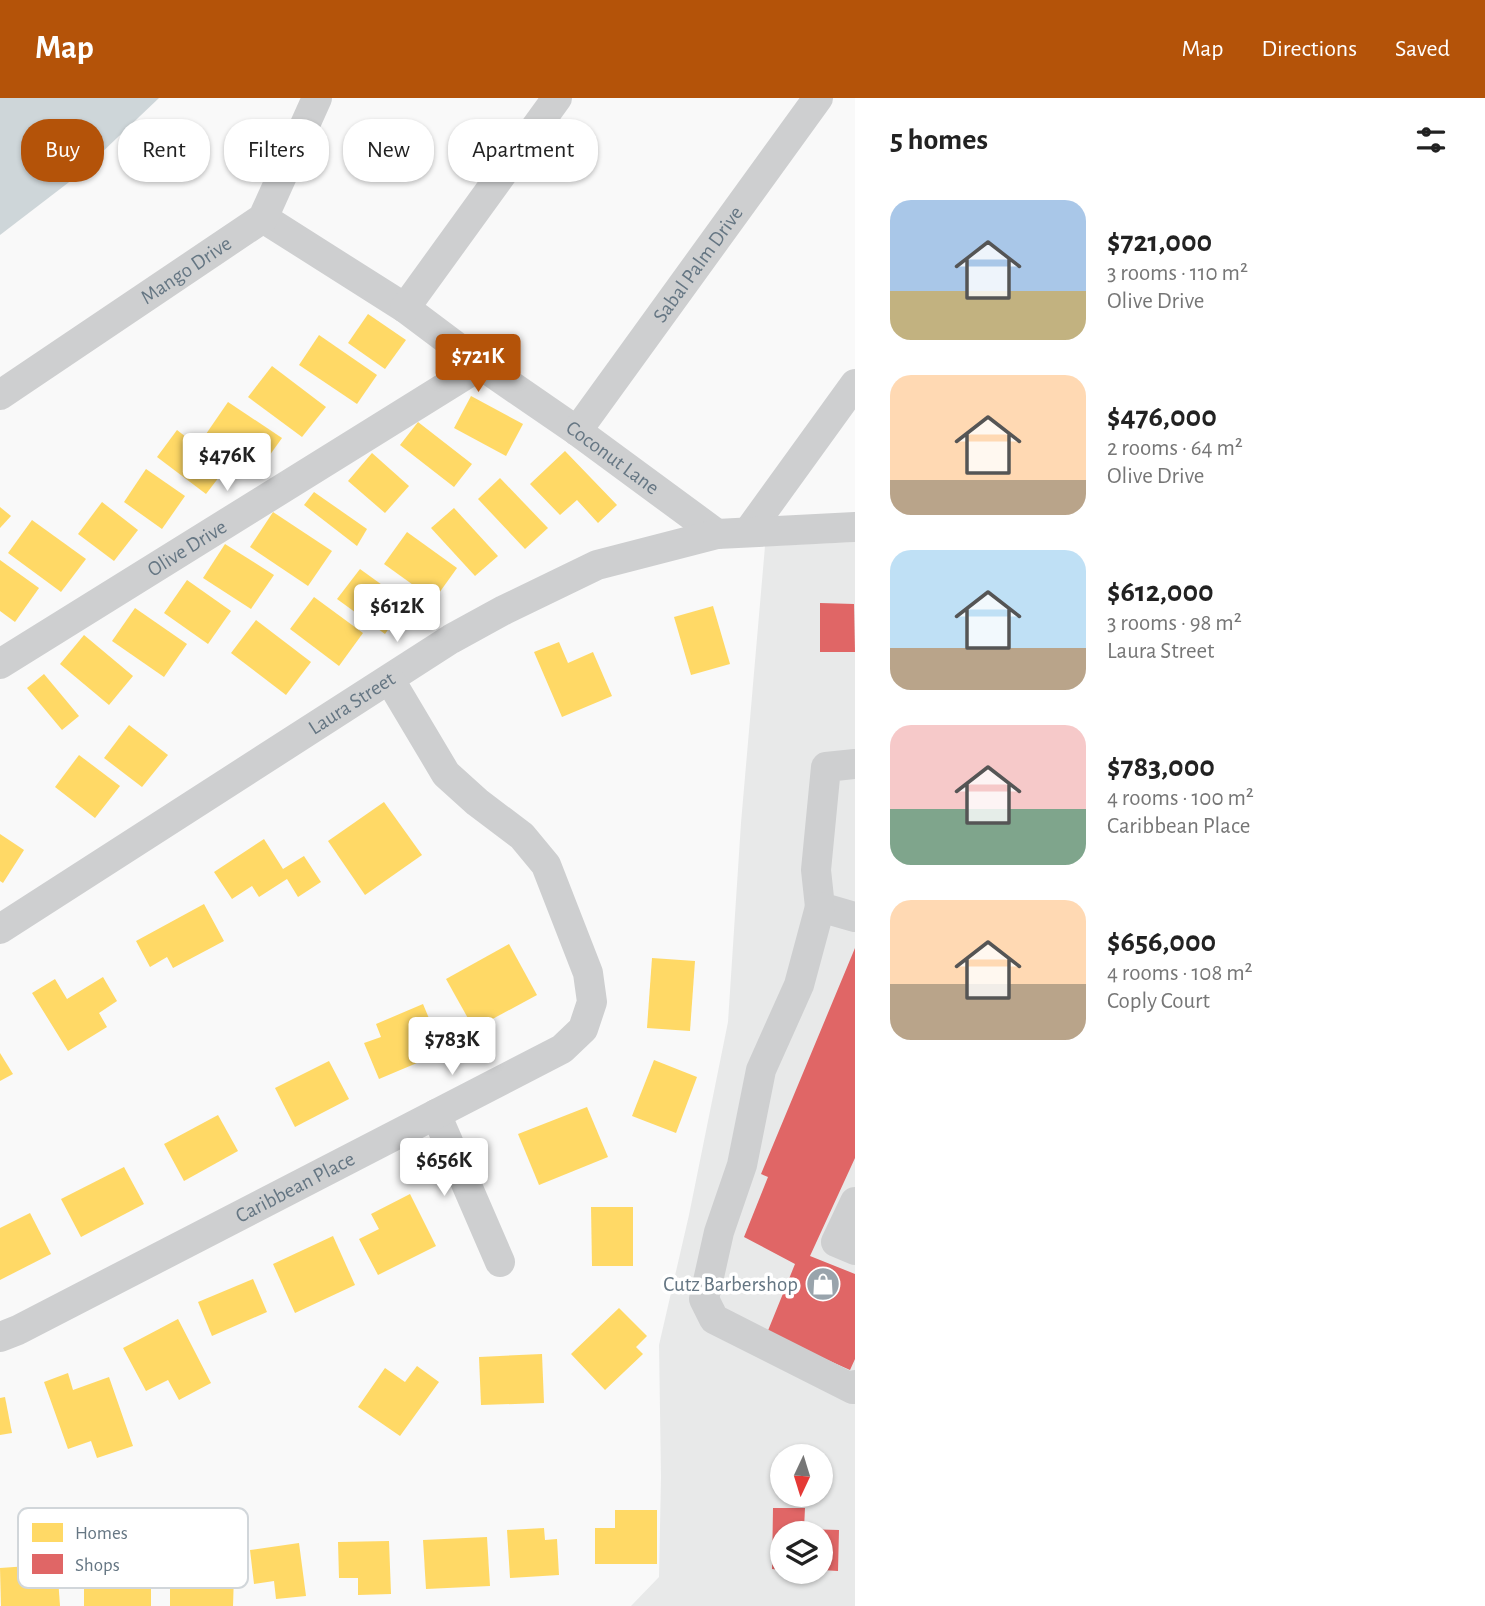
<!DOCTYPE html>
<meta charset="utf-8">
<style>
body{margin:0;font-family:"Alegreya Sans",sans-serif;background:#f6f6f6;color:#222;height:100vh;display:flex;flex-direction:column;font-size:26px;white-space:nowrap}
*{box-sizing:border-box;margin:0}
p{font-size:23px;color:#767676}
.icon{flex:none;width:38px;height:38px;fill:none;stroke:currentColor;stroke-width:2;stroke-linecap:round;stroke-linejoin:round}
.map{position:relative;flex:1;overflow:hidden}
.sheet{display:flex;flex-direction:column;background:#fff;width:630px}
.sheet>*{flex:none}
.banner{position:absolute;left:21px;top:21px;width:665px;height:63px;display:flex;gap:14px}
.needle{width:46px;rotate:184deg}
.fabs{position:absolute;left:770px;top:1346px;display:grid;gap:14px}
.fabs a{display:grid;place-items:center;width:63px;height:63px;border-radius:50%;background:#fff;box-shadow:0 2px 5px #0004;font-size:35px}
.price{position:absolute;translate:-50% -60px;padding:0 16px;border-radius:7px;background:#fff;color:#222;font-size:23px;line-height:46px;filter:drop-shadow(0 2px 4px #0008)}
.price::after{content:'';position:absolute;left:50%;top:42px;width:21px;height:16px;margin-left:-10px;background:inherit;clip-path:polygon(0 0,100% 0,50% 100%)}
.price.selected{background:#b45309;color:#fff}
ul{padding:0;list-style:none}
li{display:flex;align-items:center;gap:21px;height:175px;padding:0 35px}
li span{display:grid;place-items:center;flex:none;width:196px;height:140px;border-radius:21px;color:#555}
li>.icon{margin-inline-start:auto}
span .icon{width:84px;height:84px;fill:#fffc;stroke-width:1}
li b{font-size:30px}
h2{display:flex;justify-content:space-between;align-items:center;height:84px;padding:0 35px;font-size:30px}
.pill{padding:0 24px;border-radius:28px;background:#fff;box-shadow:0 2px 5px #0004;font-size:24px;line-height:63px}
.pill.selected{background:#b45309;color:#fff}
header{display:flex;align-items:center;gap:42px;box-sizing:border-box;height:98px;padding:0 35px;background:#b45309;color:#fff}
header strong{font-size:33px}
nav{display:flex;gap:38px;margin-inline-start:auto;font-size:24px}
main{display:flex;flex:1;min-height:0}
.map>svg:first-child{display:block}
</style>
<header>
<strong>Map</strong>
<nav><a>Map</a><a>Directions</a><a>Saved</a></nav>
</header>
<main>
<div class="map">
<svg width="855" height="1508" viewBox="0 0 855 1508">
<rect width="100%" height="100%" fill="#f9f9f9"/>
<path fill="#e8e9e9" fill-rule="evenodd" d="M855,444v1064h-224l28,-29 2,-100 -2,-132 30,-130 39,-193 13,-199 24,-277zM782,1358h39v38h-39zM782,1435h39v39h-39z"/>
<polygon fill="#ced6d9" points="0,0 159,0 77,78 0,137"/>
<g fill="#ffd966">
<polygon points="368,216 406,242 385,271 348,245"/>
<polygon points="319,237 377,277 357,306 299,267"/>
<polygon points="272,268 326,309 302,339 248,299"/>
<polygon points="471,298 523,326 506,358 454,330"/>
<polygon points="228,304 282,340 259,372 206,336"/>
<polygon points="418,324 472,366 454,389 400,347"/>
<polygon points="177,332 226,370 206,396 157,359"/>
<polygon points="565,353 617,407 598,425 577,402 560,417 530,386"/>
<polygon points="372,355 409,388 385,415 348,383"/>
<polygon points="146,371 185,398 162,431 124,404"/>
<polygon points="500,380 548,430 525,451 478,401"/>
<polygon points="314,394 367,431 357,448 304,407"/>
<polygon points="102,404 138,432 114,463 78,436"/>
<polygon points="0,409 11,418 0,430"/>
<polygon points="454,410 498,458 475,478 431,430"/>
<polygon points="273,414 332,453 308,488 250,449"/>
<polygon points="32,422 86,461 61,494 8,455"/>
<polygon points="407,434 457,470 434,502 384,466"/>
<polygon points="225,446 274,477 251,511 203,480"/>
<polygon points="0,462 39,490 15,524 0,513"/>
<polygon points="360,471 407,505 385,536 337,501"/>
<polygon points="187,482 231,513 208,546 164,515"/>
<polygon points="314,499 363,535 339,568 290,531"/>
<polygon points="713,508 730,566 691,577 674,519"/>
<polygon points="135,510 187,546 164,579 112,543"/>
<polygon points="256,522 311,564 286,597 231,555"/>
<polygon points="84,537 133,578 109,607 60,566"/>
<polygon points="559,544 568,565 593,554 612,598 562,619 534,554"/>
<polygon points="44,576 79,618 62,632 27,590"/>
<polygon points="129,627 168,657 142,689 104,660"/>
<polygon points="79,657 120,688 95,720 55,689"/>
<polygon points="384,704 422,757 365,797 328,743"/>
<polygon points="0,736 24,752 3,785 0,783"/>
<polygon points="264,741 283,771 304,758 321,784 298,799 287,781 259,799 252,788 232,801 214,774"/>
<polygon points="204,806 224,843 173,870 167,859 150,869 136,843"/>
<polygon points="509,846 537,897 474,931 446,881"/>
<polygon points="652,860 695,863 690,933 647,930"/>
<polygon points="103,879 117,903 99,915 107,929 68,953 32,895 55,881 67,901"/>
<polygon points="423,906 443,954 379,981 364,945 381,939 376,926"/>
<polygon points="0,955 13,976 0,983"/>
<polygon points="654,962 697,979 676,1035 632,1018"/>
<polygon points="329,963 349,1001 295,1029 275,990"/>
<polygon points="587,1009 608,1059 539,1087 518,1036"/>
<polygon points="218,1017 238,1053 184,1083 164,1046"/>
<polygon points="124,1069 144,1106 81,1139 61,1101"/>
<polygon points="410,1096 436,1148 378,1177 359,1141 379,1131 371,1116"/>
<polygon points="591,1109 633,1109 633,1168 592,1168"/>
<polygon points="30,1115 51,1156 0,1182 0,1130"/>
<polygon points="333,1138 355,1187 295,1215 273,1166"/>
<polygon points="253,1181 267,1214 212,1238 198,1204"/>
<polygon points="619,1210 647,1238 636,1249 643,1256 605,1292 571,1256"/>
<polygon points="178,1221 211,1285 179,1302 168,1282 146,1293 123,1250"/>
<polygon points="542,1256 544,1305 481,1307 479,1259"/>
<polygon points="417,1268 439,1284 400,1338 358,1309 385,1270 405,1284"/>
<polygon points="68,1275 73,1292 109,1279 133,1348 97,1360 91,1343 68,1351 44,1284"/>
<polygon points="5,1299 12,1335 0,1337 0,1300"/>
<polygon points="615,1412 657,1412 657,1466 595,1466 595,1430 615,1430"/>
<polygon points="544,1430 545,1442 557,1441 559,1477 510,1480 507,1432"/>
<polygon points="487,1439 490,1488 426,1491 423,1442"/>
<polygon points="389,1443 391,1496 358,1497 358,1480 339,1480 338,1444"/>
<polygon points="299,1445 306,1498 276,1501 274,1483 254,1486 250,1452"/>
<polygon points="114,1457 115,1481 151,1480 151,1508 84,1508 84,1483 95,1483 94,1458"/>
<polygon points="57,1466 60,1508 1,1508 0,1470"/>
<polygon points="170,1474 234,1476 233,1508 170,1508"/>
</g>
<g fill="#e06666">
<polygon points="820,505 854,506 855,554 820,554"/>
<polygon points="855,850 855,1060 810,1158 855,1176 855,1261 850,1272 767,1235 795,1166 744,1139 768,1079 761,1076"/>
<polygon points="773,1410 805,1410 804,1431 839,1432 838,1473 821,1472 821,1435 782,1435 782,1472 772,1471"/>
</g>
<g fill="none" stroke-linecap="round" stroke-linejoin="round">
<g stroke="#cecfd0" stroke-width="30">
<path id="s1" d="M263,120l142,90 76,57 96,66 140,103"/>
<polyline points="405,210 557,0"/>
<path id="s2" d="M0,297l263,-177 54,-120"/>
<path id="s3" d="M577,333l241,-333"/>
<polyline points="748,434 855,286"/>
<path id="s4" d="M0,566l481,-299"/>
<polyline points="855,666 826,669 816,772 820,809 855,819"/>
<polyline points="820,809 799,887 761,972 742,1067 719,1134 704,1201 714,1221 853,1291 855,1287"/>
<path id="s5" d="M0,831l451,-290 53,-29 93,-45 120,-31 138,-7"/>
<polyline points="436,1016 500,1164"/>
<polyline points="855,1104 836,1144 855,1152"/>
<path id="s6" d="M0,1239l18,-7 544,-281 21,-20 9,-27 -4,-29 -42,-108 -24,-29 -45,-34 -31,-28 -56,-94"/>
</g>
</g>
<defs>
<g id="shop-disc" transform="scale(1.75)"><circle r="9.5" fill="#99a4ac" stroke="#fff"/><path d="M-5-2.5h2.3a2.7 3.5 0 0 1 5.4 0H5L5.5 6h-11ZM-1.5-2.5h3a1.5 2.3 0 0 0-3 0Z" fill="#fff"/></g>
</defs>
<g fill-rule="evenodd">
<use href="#shop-disc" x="823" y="1186"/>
</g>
<g text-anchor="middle" stroke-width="7" stroke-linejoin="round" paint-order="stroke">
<g font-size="21" fill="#657683" stroke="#fff">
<text dy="7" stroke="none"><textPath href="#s3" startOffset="206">Sabal Palm Drive</textPath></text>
<text dy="7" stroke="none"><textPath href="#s2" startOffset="224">Mango Drive</textPath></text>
<text dy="7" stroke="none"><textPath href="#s1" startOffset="424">Coconut Lane</textPath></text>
<text dy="7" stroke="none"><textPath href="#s4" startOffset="220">Olive Drive</textPath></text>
<text dy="7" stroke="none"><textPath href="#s5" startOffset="418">Laura Street</textPath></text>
<text dy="7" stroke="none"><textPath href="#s6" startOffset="331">Caribbean Place</textPath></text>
</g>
<g font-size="21" fill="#657683" stroke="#fff" text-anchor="end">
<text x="798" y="1193">Cutz Barbershop</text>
</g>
</g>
<rect x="18" y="1410" width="230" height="80" rx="10" fill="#fff" stroke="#d1d6da" stroke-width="2"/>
<rect x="32" y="1425" width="31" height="19" fill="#ffd966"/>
<rect x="32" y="1456" width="31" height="20" fill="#e06666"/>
<g font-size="19" fill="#657683">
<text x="75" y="1441">Homes</text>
<text x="75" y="1473">Shops</text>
</g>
</svg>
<div class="fabs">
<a><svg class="needle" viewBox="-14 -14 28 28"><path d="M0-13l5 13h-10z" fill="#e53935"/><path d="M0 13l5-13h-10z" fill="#767676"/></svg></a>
<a><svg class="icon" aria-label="layers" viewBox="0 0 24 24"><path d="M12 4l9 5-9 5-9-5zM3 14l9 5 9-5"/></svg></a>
</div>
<b class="price selected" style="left:478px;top:296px">$721K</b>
<b class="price" style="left:227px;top:395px">$476K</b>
<b class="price" style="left:397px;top:546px">$612K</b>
<b class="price" style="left:452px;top:979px">$783K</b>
<b class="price" style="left:444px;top:1100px">$656K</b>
<div class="banner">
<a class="pill selected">Buy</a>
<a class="pill">Rent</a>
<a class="pill">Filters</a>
<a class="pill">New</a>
<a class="pill">Apartment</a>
</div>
</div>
<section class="sheet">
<h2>5 homes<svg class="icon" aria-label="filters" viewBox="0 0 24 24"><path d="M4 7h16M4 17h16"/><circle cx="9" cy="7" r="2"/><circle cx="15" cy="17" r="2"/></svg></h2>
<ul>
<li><span style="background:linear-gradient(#a9c7e8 65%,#c2b280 0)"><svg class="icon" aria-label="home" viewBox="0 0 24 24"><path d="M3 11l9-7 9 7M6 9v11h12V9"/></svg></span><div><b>$721,000</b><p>3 rooms · 110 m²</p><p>Olive Drive</p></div></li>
<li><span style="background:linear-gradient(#ffd9b3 75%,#b9a48a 0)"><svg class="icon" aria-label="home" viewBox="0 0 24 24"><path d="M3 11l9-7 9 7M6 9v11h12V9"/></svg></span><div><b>$476,000</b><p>2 rooms · 64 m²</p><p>Olive Drive</p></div></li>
<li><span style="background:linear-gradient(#bfe0f5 70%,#b9a48a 0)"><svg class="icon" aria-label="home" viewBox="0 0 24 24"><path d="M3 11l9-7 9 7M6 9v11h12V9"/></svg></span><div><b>$612,000</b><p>3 rooms · 98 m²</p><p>Laura Street</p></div></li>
<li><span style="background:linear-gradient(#f6c9c9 60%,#7fa58c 0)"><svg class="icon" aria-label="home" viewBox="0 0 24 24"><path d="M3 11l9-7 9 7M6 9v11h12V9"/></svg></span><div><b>$783,000</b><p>4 rooms · 100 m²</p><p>Caribbean Place</p></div></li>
<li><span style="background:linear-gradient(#ffd9b3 60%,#b9a48a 0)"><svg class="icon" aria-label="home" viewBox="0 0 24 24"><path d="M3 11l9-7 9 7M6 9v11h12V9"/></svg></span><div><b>$656,000</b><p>4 rooms · 108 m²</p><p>Coply Court</p></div></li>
</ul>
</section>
</main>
